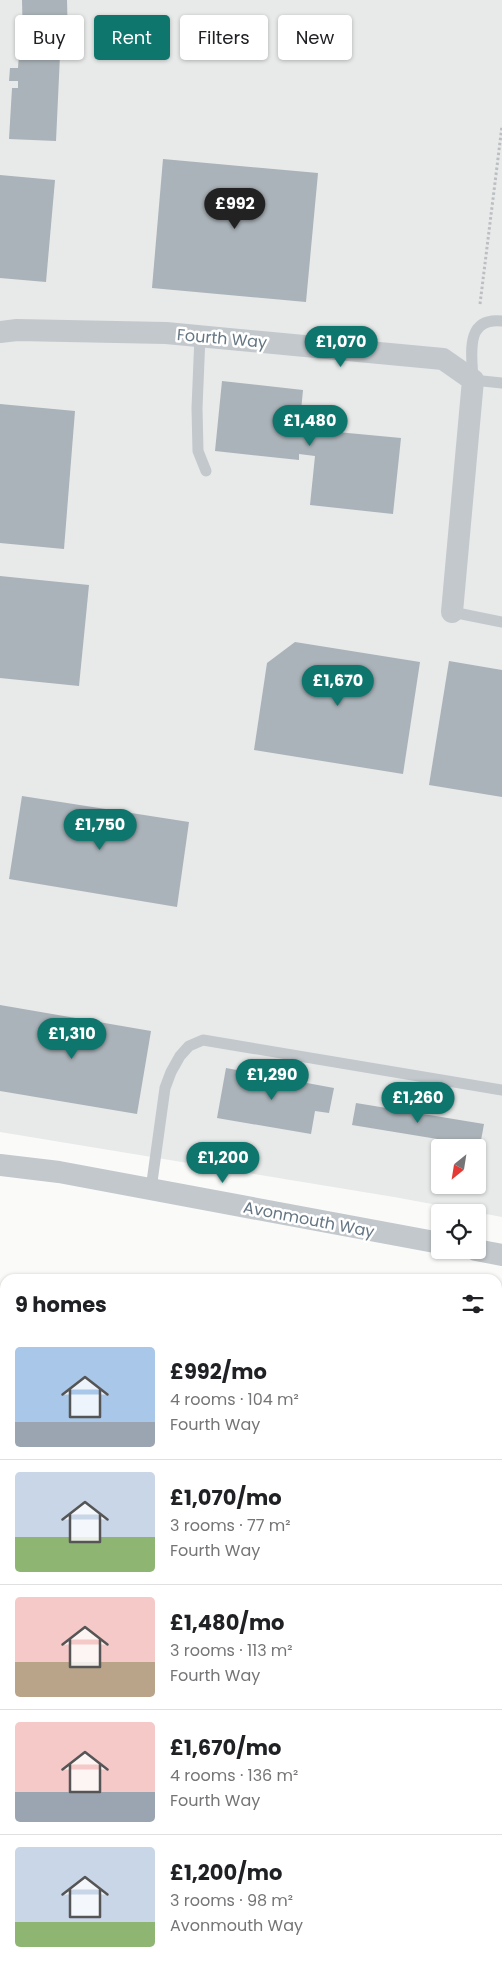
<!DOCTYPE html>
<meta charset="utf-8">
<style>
body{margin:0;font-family:Poppins,sans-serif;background:#f2f2f2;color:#202124;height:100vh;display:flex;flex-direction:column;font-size:19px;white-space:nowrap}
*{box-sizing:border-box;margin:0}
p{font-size:16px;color:#757577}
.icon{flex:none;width:28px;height:28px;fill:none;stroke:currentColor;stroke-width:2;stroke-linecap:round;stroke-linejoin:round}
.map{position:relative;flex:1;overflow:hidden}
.drawer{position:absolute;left:0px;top:1274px;width:502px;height:696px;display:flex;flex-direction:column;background:#fff;border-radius:15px 15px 0 0;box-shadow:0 1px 4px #0004}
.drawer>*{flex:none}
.hud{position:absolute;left:15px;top:15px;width:472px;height:45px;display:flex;gap:10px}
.needle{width:32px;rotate:210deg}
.tools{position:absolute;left:431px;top:1139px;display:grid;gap:10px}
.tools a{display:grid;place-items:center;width:55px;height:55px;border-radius:5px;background:#fff;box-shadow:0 1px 4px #0004;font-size:25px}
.price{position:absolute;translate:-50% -42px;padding:0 11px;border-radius:18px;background:#0f766e;color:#fff;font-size:16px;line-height:32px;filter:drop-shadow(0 1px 2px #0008)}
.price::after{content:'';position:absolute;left:50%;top:30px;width:15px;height:11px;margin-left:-8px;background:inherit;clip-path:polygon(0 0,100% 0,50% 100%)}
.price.current{background:#222;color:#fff}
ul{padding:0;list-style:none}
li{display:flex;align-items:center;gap:15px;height:125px;padding:0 15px}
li+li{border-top:1px solid #e0e0e0}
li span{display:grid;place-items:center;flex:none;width:140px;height:100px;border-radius:5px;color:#555}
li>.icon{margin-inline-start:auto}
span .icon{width:60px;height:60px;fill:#fffc;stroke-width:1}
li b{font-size:21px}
h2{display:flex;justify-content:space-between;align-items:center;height:60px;padding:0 15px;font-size:21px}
.chip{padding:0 18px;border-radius:5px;background:#fff;box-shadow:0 1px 4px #0004;font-size:18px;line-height:45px}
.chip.current{background:#0f766e;color:#fff}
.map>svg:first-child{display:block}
</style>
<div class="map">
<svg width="502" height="1969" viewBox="0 0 502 1969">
<rect width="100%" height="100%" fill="#fafaf8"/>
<path fill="#e8e9e9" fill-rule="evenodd" d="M0,0h502v1217l-108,-20 -394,-65zM440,1148h38v37h-38z"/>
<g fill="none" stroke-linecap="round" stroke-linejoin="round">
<g stroke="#bbc7cb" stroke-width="9">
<polyline points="0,1710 5,1713"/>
<polyline points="0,1870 5,1868"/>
<polyline points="443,1965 452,1969"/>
</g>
</g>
<g fill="#aab3b9">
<polygon points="22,0 67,0 68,41 23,43"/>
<polygon points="19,53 60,55 56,141 9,139 12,88 18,88 18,81 9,81 10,68 18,68"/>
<polygon points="163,159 318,173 306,302 152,288"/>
<polygon points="0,175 55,180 46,282 0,278"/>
<polygon points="222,381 303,390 299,432 316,433 316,430 401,438 393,514 310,505 315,456 299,454 299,460 215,451"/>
<polygon points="0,404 75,411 64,549 0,543"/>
<polygon points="0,576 89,585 79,686 0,678"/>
<polygon points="295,642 420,662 403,774 254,750 267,663"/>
<polygon points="449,661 502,670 502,797 429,785"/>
<polygon points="22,796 189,822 177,907 9,879"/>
<polygon points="0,1005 151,1031 137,1114 0,1091"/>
<polygon points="226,1068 334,1088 329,1113 315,1111 311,1134 217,1118"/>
<polygon points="356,1103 484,1124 480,1146 352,1125"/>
</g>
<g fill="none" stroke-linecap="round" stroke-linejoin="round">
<g stroke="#bbbfc2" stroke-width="3" stroke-dasharray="2.5 2.5" stroke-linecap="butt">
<polyline points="480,304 502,126"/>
<polyline points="498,1531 502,1528"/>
</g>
<g stroke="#c3c8cc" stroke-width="11">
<path d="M502,321c-38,-4 -30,34 -29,59l29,3"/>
<polyline points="200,336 197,408 198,451 206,471"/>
<polyline points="452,612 502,622"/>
<polyline points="151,1189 165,1088 171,1072 180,1056 189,1046 203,1040 502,1090"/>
</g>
<g stroke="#c3c8cc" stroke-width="22">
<polyline points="0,332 17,330 166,333 443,359 473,380 452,612"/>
<polyline points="0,1165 59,1172 440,1243"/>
<polyline points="476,1250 502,1255"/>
<polyline points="0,1835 5,1833"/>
</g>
</g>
<g text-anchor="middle" stroke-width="5" stroke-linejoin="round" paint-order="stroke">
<g font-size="16" fill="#657683" stroke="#fff">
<text transform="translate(222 338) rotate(5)" y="6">Fourth Way</text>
<text transform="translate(309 1219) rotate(11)" y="6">Avonmouth Way</text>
</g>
</g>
</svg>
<div class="tools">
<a><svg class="needle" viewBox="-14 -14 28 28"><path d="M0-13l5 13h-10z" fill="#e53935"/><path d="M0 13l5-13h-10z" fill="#757577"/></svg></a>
<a><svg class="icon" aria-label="locate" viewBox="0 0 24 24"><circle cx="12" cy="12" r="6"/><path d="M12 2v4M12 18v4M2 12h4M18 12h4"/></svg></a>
</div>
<b class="price current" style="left:235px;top:230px">£992</b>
<b class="price" style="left:341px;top:368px">£1,070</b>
<b class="price" style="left:310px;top:447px">£1,480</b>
<b class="price" style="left:338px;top:707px">£1,670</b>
<b class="price" style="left:100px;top:851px">£1,750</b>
<b class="price" style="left:72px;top:1060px">£1,310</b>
<b class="price" style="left:272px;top:1101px">£1,290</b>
<b class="price" style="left:418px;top:1124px">£1,260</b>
<b class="price" style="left:223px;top:1184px">£1,200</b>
<div class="hud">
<a class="chip">Buy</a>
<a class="chip current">Rent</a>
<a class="chip">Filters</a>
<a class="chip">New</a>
</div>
<section class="drawer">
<h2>9 homes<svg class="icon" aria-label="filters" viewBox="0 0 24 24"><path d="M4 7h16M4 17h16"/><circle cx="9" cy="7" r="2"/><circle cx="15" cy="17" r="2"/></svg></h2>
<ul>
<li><span style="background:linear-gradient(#a9c7e8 75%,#9aa5b1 0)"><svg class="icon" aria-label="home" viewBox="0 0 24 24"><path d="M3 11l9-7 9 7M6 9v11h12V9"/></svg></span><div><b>£992/mo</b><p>4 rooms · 104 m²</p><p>Fourth Way</p></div></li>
<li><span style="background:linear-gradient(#c9d6e8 65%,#8fb573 0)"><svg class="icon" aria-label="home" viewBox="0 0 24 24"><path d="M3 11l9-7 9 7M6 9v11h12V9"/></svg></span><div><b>£1,070/mo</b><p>3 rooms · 77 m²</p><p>Fourth Way</p></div></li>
<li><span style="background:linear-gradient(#f6c9c9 65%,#b9a48a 0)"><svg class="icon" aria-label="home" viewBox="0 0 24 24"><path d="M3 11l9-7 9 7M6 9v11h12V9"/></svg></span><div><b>£1,480/mo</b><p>3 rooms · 113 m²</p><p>Fourth Way</p></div></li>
<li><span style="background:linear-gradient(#f6c9c9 70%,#9aa5b1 0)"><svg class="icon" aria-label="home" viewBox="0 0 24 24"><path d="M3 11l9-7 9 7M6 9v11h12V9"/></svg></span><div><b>£1,670/mo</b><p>4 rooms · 136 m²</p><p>Fourth Way</p></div></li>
<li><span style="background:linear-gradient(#c9d6e8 75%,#8fb573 0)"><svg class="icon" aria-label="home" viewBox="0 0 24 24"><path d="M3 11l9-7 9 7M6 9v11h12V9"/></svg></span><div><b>£1,200/mo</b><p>3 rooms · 98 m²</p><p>Avonmouth Way</p></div></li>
</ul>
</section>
</div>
